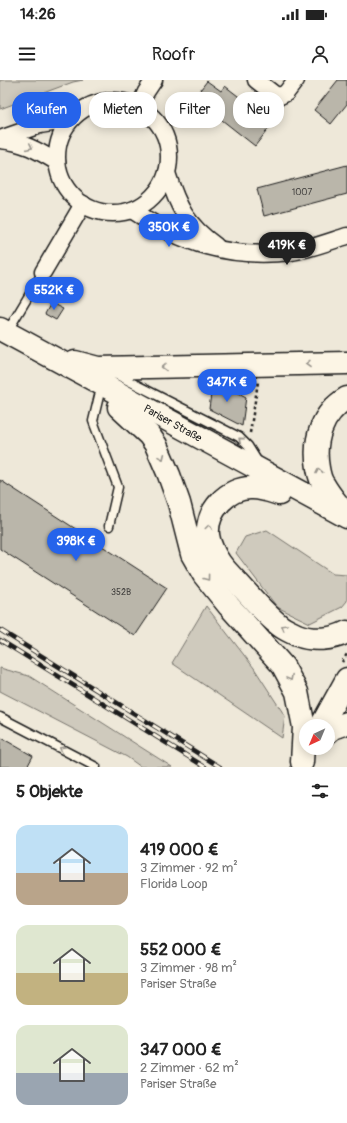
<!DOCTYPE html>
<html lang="de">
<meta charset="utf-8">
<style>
body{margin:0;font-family:Pangolin,sans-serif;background:#f6f6f6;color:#222;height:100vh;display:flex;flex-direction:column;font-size:15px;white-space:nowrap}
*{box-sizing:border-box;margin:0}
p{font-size:13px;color:#767676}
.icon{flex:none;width:22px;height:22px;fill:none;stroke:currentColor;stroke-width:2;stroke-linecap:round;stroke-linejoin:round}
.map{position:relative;height:687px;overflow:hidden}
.side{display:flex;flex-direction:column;background:#fff;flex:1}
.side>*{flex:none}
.hud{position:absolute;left:12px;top:12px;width:323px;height:36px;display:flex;gap:8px}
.needle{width:26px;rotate:224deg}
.tools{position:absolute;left:299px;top:639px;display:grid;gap:8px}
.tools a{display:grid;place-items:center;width:36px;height:36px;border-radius:50%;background:#fff;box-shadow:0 2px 10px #0003;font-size:20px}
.price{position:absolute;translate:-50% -34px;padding:0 9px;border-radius:14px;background:#2563eb;color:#fff;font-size:13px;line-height:26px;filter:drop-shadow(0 1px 2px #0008)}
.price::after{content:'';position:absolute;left:50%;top:24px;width:12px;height:9px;margin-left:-6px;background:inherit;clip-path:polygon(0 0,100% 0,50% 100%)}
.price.active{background:#222;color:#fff}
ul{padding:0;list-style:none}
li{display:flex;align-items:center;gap:12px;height:100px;padding:0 16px}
li span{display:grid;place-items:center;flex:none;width:112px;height:80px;border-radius:12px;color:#555}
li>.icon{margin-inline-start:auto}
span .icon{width:48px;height:48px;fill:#fffc;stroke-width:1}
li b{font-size:17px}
h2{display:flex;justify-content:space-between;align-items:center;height:48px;padding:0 16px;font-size:17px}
.pill{padding:0 14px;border-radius:16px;background:#fff;box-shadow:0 2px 10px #0003;font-size:14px;line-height:36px}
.pill.active{background:#2563eb;color:#fff}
.status{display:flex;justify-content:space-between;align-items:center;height:28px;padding:0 20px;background:#fff;direction:ltr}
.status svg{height:11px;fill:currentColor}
header{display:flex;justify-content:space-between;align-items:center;height:52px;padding:0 16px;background:#fff;font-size:18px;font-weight:600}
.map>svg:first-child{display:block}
</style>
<div class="status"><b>14:26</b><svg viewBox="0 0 49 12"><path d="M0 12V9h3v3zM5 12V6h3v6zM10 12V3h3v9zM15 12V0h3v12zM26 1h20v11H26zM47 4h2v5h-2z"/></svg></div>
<header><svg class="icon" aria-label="menu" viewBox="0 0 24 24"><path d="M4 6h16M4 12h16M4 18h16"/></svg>Roofr<svg class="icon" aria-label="person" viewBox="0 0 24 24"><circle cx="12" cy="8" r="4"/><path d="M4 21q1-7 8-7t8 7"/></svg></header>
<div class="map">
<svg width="347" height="687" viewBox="0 0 347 687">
<rect width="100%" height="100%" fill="#eee8d9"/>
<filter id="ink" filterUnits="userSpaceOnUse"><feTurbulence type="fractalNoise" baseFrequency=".025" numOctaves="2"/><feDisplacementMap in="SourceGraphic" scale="8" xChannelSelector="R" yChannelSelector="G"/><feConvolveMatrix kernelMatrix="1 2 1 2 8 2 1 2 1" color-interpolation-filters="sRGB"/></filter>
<g filter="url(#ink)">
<g fill="#cfcabd" stroke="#76736c">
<polygon points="0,0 83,0 73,2 0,29"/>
<polygon points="267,450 333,494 347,495 347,521 342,527 310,543 277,527 236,473 245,457"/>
<polygon points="206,526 254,588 285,636 282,658 172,583"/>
<polygon points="0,588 29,596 172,687 141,687 127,677 0,611"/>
</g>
<g fill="#bab6aa" stroke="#1c1c1c">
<polygon points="338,0 347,0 347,24 331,44 314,30"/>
<polygon points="207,1 221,11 225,6 273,43 255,66 194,18"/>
<polygon points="347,85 347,114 264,136 257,109"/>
<polygon points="51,223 63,229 56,240 45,234"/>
<polygon points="213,299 246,317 242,346 209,329"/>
<polygon points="0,400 167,508 135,556 0,469"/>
<polygon points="0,657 33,676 27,687 0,687"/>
</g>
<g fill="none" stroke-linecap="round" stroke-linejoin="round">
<g stroke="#1c1c1c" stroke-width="11">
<g id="service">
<polyline points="7,252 43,192"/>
<polyline points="115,294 239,357 248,366 258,382"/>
<polyline points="99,316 93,341 118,407 109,446"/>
<polyline points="0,637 96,687"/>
</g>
</g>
<g stroke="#1c1c1c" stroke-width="19">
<g id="minor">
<polyline points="256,0 274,14 280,16 286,13 296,0"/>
<circle cx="113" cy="77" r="56"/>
<polyline points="139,27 146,12 154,0"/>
<polyline points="0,59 40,45 70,40"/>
<path d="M0,60c23,2 37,10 57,22"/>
<path d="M167,93c11,34 19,51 49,73"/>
<path d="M132,130c51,34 97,49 159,42 16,-2 40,-11 56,-16"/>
<polyline points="43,192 83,124"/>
</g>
</g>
<g stroke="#1c1c1c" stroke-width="25">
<g id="primary">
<polyline points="0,249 347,437"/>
<polyline points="75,282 98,288 347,283"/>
<polyline points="119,327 149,355 156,365 169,395 179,423 192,474 204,495 229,526 283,586 297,612 304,647 302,682"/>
<path d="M279,414c-9,-3 -17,-6 -27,-6 -24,-1 -46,23 -44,47 1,9 7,21 12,28 5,7 12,14 18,20 13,14 25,29 40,41 5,5 13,8 19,11 15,6 35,5 50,-3"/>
<path d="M342,430c-6,-8 -13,-16 -18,-25 -4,-5 -5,-11 -6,-17 -5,-28 4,-55 29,-70"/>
<polyline points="321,646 347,599"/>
<polyline points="328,652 333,648 347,643"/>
</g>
</g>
<g stroke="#1c1c1c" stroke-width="2.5" stroke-dasharray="3 3" stroke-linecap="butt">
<polyline points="250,353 258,302"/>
<polyline points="342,582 347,574"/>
</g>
<use href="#service" stroke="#fcf5e5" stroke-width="8"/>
<use href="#minor" stroke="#fcf5e5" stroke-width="16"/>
<use href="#primary" stroke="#fcf5e5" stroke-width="22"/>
<g stroke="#1c1c1c" stroke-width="4.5">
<g id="rail">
<polyline points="0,550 220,687"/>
<polyline points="0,560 205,687"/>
</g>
</g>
<use href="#rail" stroke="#fcf5e5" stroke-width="3" stroke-dasharray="9" stroke-linecap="butt"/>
</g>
<defs><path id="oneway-chevron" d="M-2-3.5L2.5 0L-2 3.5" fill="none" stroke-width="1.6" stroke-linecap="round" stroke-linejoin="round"/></defs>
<g stroke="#97938b">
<use href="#oneway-chevron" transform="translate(30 67) rotate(25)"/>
<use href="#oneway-chevron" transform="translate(308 284) rotate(179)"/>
<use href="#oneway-chevron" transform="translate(164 287) rotate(179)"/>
<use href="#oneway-chevron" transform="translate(241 360) rotate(-140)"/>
<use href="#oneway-chevron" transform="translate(162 377) rotate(66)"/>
<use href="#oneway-chevron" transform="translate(319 391) rotate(-101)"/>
<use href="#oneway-chevron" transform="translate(209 447) rotate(-82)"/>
<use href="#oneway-chevron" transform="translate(207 498) rotate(53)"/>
<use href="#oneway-chevron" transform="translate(284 547) rotate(-149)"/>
<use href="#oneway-chevron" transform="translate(290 598) rotate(62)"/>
<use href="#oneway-chevron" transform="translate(62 669) rotate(-152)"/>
</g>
</g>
<g text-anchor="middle" stroke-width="4" stroke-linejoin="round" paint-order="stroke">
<g font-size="9" fill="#444240">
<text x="302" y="115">1007</text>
<text x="121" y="515">352B</text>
</g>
<g font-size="11" fill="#1c1c1c" stroke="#fcf5e5">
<text transform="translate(173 343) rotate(29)" y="4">Pariser Straße</text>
</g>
</g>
</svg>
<div class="tools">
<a><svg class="needle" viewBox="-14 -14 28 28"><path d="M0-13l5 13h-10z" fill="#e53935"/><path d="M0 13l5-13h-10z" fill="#767676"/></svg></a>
</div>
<b class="price" style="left:169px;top:168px">350K €</b>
<b class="price active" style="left:287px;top:186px">419K €</b>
<b class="price" style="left:54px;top:231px">552K €</b>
<b class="price" style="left:227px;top:323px">347K €</b>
<b class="price" style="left:76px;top:482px">398K €</b>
<div class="hud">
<a class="pill active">Kaufen</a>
<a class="pill">Mieten</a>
<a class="pill">Filter</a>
<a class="pill">Neu</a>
</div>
</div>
<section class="side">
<h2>5 Objekte<svg class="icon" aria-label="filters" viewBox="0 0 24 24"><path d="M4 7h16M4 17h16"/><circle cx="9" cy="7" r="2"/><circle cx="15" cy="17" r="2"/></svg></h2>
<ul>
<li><span style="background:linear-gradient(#bfe0f5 60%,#b9a48a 0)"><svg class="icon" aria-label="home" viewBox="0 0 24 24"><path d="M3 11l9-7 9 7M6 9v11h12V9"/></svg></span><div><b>419 000 €</b><p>3 Zimmer · 92 m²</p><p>Florida Loop</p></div></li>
<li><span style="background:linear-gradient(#dfe7d0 60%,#c2b280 0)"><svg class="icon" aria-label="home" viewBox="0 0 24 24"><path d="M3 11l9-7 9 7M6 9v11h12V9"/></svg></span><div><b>552 000 €</b><p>3 Zimmer · 98 m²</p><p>Pariser Straße</p></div></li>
<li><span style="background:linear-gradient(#dfe7d0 60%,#9aa5b1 0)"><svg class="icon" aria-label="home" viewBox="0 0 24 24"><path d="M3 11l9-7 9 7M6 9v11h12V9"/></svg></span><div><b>347 000 €</b><p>2 Zimmer · 62 m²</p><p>Pariser Straße</p></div></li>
</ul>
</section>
